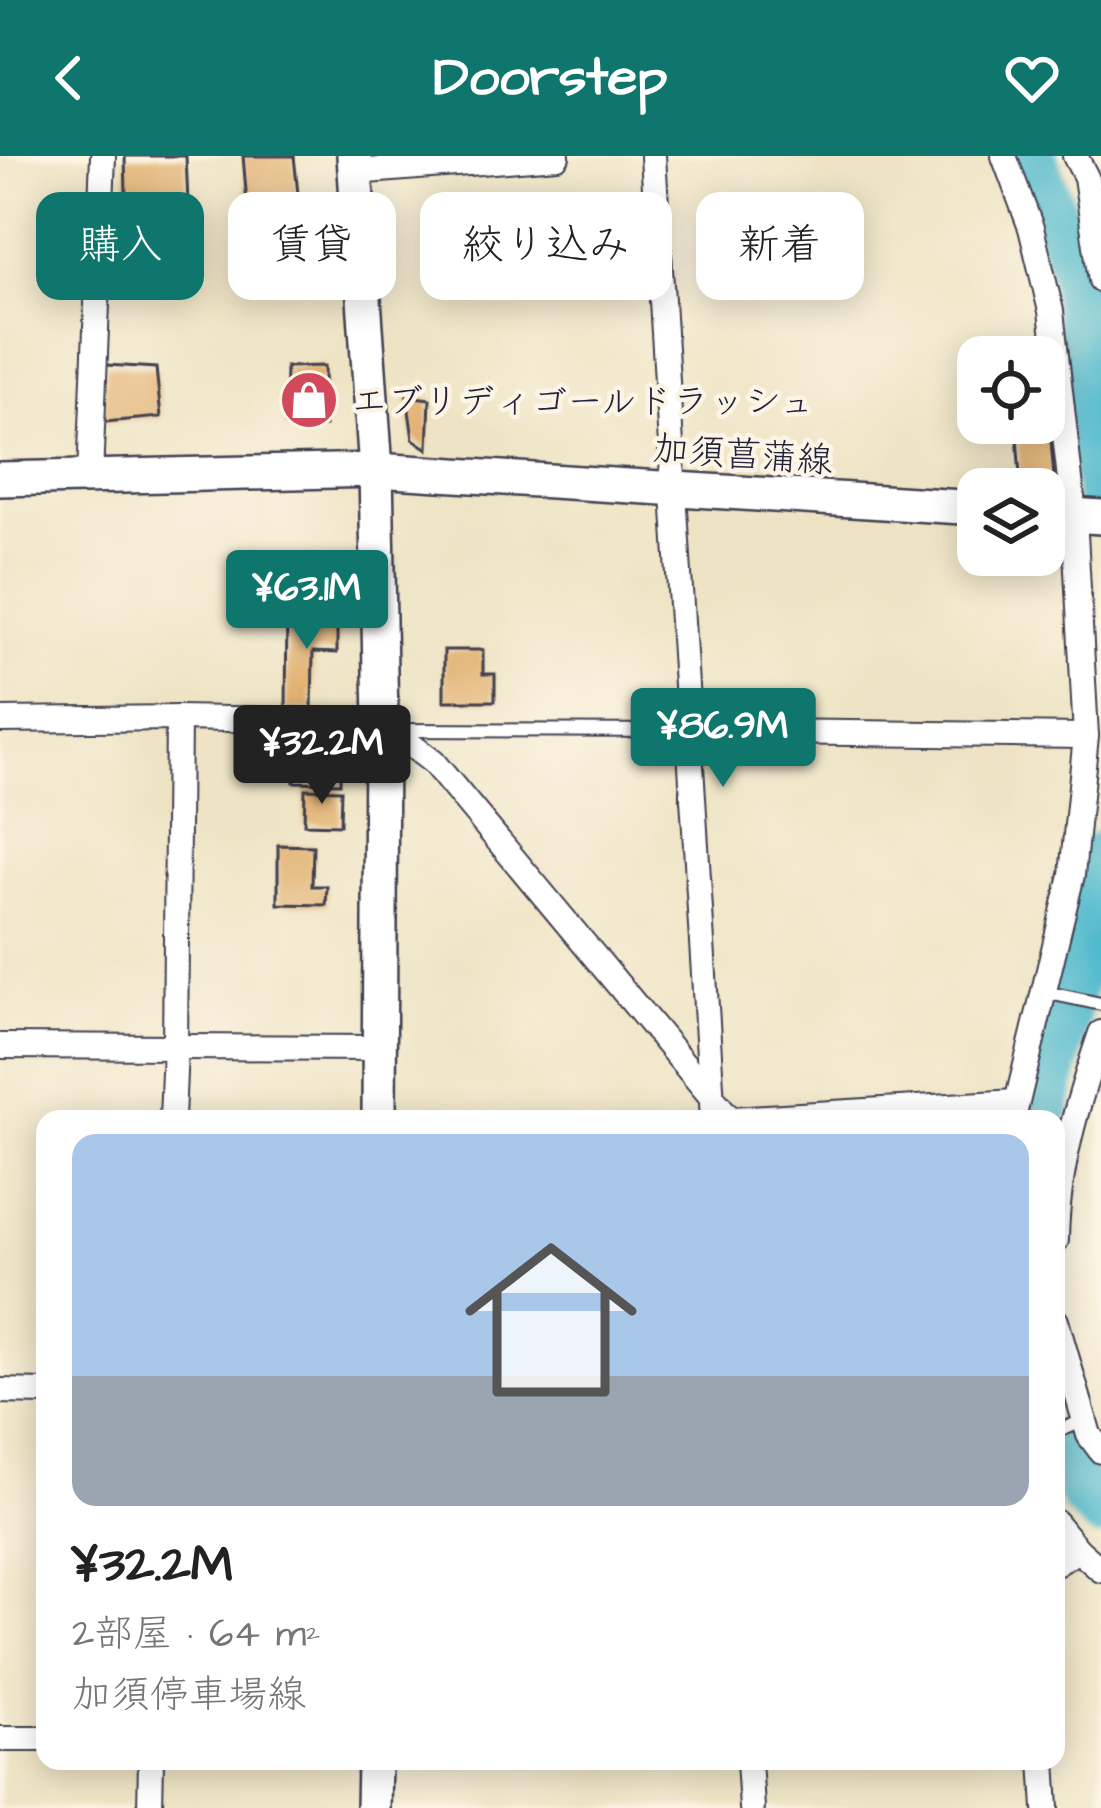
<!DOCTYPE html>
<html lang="ja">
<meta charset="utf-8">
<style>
body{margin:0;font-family:"Architects Daughter","Klee One",sans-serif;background:#f2f2f2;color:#222;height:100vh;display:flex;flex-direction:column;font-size:45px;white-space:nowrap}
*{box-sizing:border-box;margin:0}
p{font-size:39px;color:#767676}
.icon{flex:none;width:66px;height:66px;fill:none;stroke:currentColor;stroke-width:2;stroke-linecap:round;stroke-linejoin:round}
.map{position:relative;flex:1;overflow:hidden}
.drawer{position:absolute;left:36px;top:954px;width:1029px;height:660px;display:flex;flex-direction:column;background:#fff;border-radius:24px;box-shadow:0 6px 30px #0003}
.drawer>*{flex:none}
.guide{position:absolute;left:36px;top:36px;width:1029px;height:108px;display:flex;gap:24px}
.controls{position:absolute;left:957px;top:180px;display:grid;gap:24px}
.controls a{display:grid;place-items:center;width:108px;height:108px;border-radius:24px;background:#fff;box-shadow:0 6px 30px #0003;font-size:60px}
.price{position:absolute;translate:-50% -102px;padding:0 27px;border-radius:12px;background:#0f766e;color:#fff;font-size:39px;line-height:78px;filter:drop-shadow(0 3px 6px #0008)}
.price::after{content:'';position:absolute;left:50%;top:72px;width:36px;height:27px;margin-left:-18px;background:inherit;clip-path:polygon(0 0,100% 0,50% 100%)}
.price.on{background:#222;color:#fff}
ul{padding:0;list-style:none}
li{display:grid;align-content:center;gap:24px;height:636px;padding:0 36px}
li+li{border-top:3px solid #e0e0e0}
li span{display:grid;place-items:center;height:372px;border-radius:24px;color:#555}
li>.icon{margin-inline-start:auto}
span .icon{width:216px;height:216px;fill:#fffc;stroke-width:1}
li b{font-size:51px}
.tag{padding:0 42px;border-radius:24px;background:#fff;box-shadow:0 6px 30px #0003;font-size:42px;line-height:108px}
.tag.on{background:#0f766e;color:#fff}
header{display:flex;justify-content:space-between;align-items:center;height:156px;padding:0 36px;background:#0f766e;color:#fff;font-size:54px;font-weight:800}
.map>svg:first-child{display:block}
</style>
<header><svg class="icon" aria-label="back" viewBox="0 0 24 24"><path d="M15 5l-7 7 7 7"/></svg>Doorstep<svg class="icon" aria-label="heart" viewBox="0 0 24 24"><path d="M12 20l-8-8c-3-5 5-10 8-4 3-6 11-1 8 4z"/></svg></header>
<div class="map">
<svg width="1101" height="1652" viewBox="0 0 1101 1652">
<rect width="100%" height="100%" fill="#fcf5e5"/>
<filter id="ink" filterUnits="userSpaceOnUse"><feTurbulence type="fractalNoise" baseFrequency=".00833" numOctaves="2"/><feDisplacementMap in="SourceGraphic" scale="24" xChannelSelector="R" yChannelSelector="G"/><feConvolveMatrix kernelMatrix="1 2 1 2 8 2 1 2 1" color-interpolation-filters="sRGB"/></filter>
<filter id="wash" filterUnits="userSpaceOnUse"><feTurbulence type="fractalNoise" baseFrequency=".004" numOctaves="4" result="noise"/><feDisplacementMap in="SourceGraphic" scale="48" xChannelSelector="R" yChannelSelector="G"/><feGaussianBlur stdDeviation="2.7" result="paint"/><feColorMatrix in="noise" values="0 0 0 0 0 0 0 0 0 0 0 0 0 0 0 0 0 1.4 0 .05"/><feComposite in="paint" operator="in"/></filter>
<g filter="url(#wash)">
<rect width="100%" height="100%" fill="#eee4c5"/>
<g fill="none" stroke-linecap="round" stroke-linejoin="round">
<g stroke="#4fb9cd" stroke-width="48">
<polyline points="1033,0 1074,117 1101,356"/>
<polyline points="1044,963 1101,699"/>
<polyline points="1056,1288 1084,1341 1101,1357"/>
</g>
</g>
<g id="blocks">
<g fill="#e1b070">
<polygon points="125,0 186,0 189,70 127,72"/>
<polygon points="243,0 294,0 301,66 249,71"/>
<polygon points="301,71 302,86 250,90 250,76"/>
<polygon points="106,209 156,212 161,261 104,266"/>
<polygon points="324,210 325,270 285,269 286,211"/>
<polygon points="407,240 430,243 428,293 413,283"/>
<polygon points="1044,240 1047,240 1054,320 1020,320 1016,267 1044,267"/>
<polygon points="337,455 337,497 313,496 312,553 286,553 287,456"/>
<polygon points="444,494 483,494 483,518 495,518 495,545 444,545"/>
<polygon points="295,585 341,586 340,627 294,626"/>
<polygon points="305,633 341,634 340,669 304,668"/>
<polygon points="278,689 313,690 312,730 327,730 326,749 278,748"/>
</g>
</g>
</g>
<g filter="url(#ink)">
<use href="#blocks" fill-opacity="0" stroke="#413f50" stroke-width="3"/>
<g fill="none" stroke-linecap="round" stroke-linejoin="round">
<g stroke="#413f50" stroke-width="16">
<g id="service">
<polyline points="398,574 690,575"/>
<polyline points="1044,836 1101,848"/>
<polyline points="1056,1276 1085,1264"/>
</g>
</g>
<g stroke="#413f50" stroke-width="28">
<g id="minor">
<polyline points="653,0 713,963"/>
<polyline points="1004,0 1031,72 1051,155 1074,359 1086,580 1072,719 1013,963"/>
<polyline points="1075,0 1086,21 1101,124"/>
<polyline points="355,16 557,0"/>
<polyline points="90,321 103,0"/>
<polyline points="0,564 178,562 381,566 433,606 730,963"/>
<polyline points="690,575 1086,580"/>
<polyline points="0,890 379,892"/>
<polyline points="172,963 175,893 178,562"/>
<polyline points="732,963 1016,946"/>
<path d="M1056,1084c1,-72 22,-139 45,-207"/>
<polyline points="1056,1165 1089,1279 1101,1295"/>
<polyline points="0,1235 45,1236"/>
<polyline points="1056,1367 1078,1394 1101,1414"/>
<polyline points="1056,1408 1078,1394"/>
<polyline points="0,1583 45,1583"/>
<polyline points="749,1605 752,1652"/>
<polyline points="1043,1605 1046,1652"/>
<polyline points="150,1652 151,1605"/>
</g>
</g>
<g stroke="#413f50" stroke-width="38">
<g id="secondary">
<polyline points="354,0 376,314 381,566 379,963"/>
<polyline points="0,323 376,314 978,352"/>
<polyline points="1044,357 1101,361"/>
<polyline points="373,1652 374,1605"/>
</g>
</g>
<use href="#service" stroke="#fff" stroke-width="12"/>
<use href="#minor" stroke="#fff" stroke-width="24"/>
<use href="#secondary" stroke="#fff" stroke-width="33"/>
</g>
</g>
<defs>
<g id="shop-disc" transform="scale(3)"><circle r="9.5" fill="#d1495b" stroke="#fcf5e5"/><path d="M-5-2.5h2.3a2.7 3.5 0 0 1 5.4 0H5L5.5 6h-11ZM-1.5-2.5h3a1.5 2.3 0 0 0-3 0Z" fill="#fff"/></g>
</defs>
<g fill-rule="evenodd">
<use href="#shop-disc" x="309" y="244"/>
</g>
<g text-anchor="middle" stroke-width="9" stroke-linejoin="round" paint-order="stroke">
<g font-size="36" fill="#22223b" stroke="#fcf5e5" text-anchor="start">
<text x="351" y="257">エブリディゴールドラッシュ</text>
</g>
<g font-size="36" fill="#22223b" stroke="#fcf5e5">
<text transform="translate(743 297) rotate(4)" y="13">加須菖蒲線</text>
</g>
</g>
</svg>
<div class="controls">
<a><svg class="icon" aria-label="locate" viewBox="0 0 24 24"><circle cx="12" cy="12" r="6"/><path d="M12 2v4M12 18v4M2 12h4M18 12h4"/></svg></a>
<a><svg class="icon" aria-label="layers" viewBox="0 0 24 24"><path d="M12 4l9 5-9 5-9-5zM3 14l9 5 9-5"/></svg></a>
</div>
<b class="price" style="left:307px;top:496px">¥63.1M</b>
<b class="price" style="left:723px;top:634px">¥86.9M</b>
<b class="price on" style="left:322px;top:651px">¥32.2M</b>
<div class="guide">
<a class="tag on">購入</a>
<a class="tag">賃貸</a>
<a class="tag">絞り込み</a>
<a class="tag">新着</a>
</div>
<section class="drawer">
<ul>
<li><span style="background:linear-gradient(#a9c7e8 65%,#9aa5b1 0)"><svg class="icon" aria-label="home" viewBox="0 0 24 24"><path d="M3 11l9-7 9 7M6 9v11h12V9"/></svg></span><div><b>¥32.2M</b><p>2部屋 · 64 m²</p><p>加須停車場線</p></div></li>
</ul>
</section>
</div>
